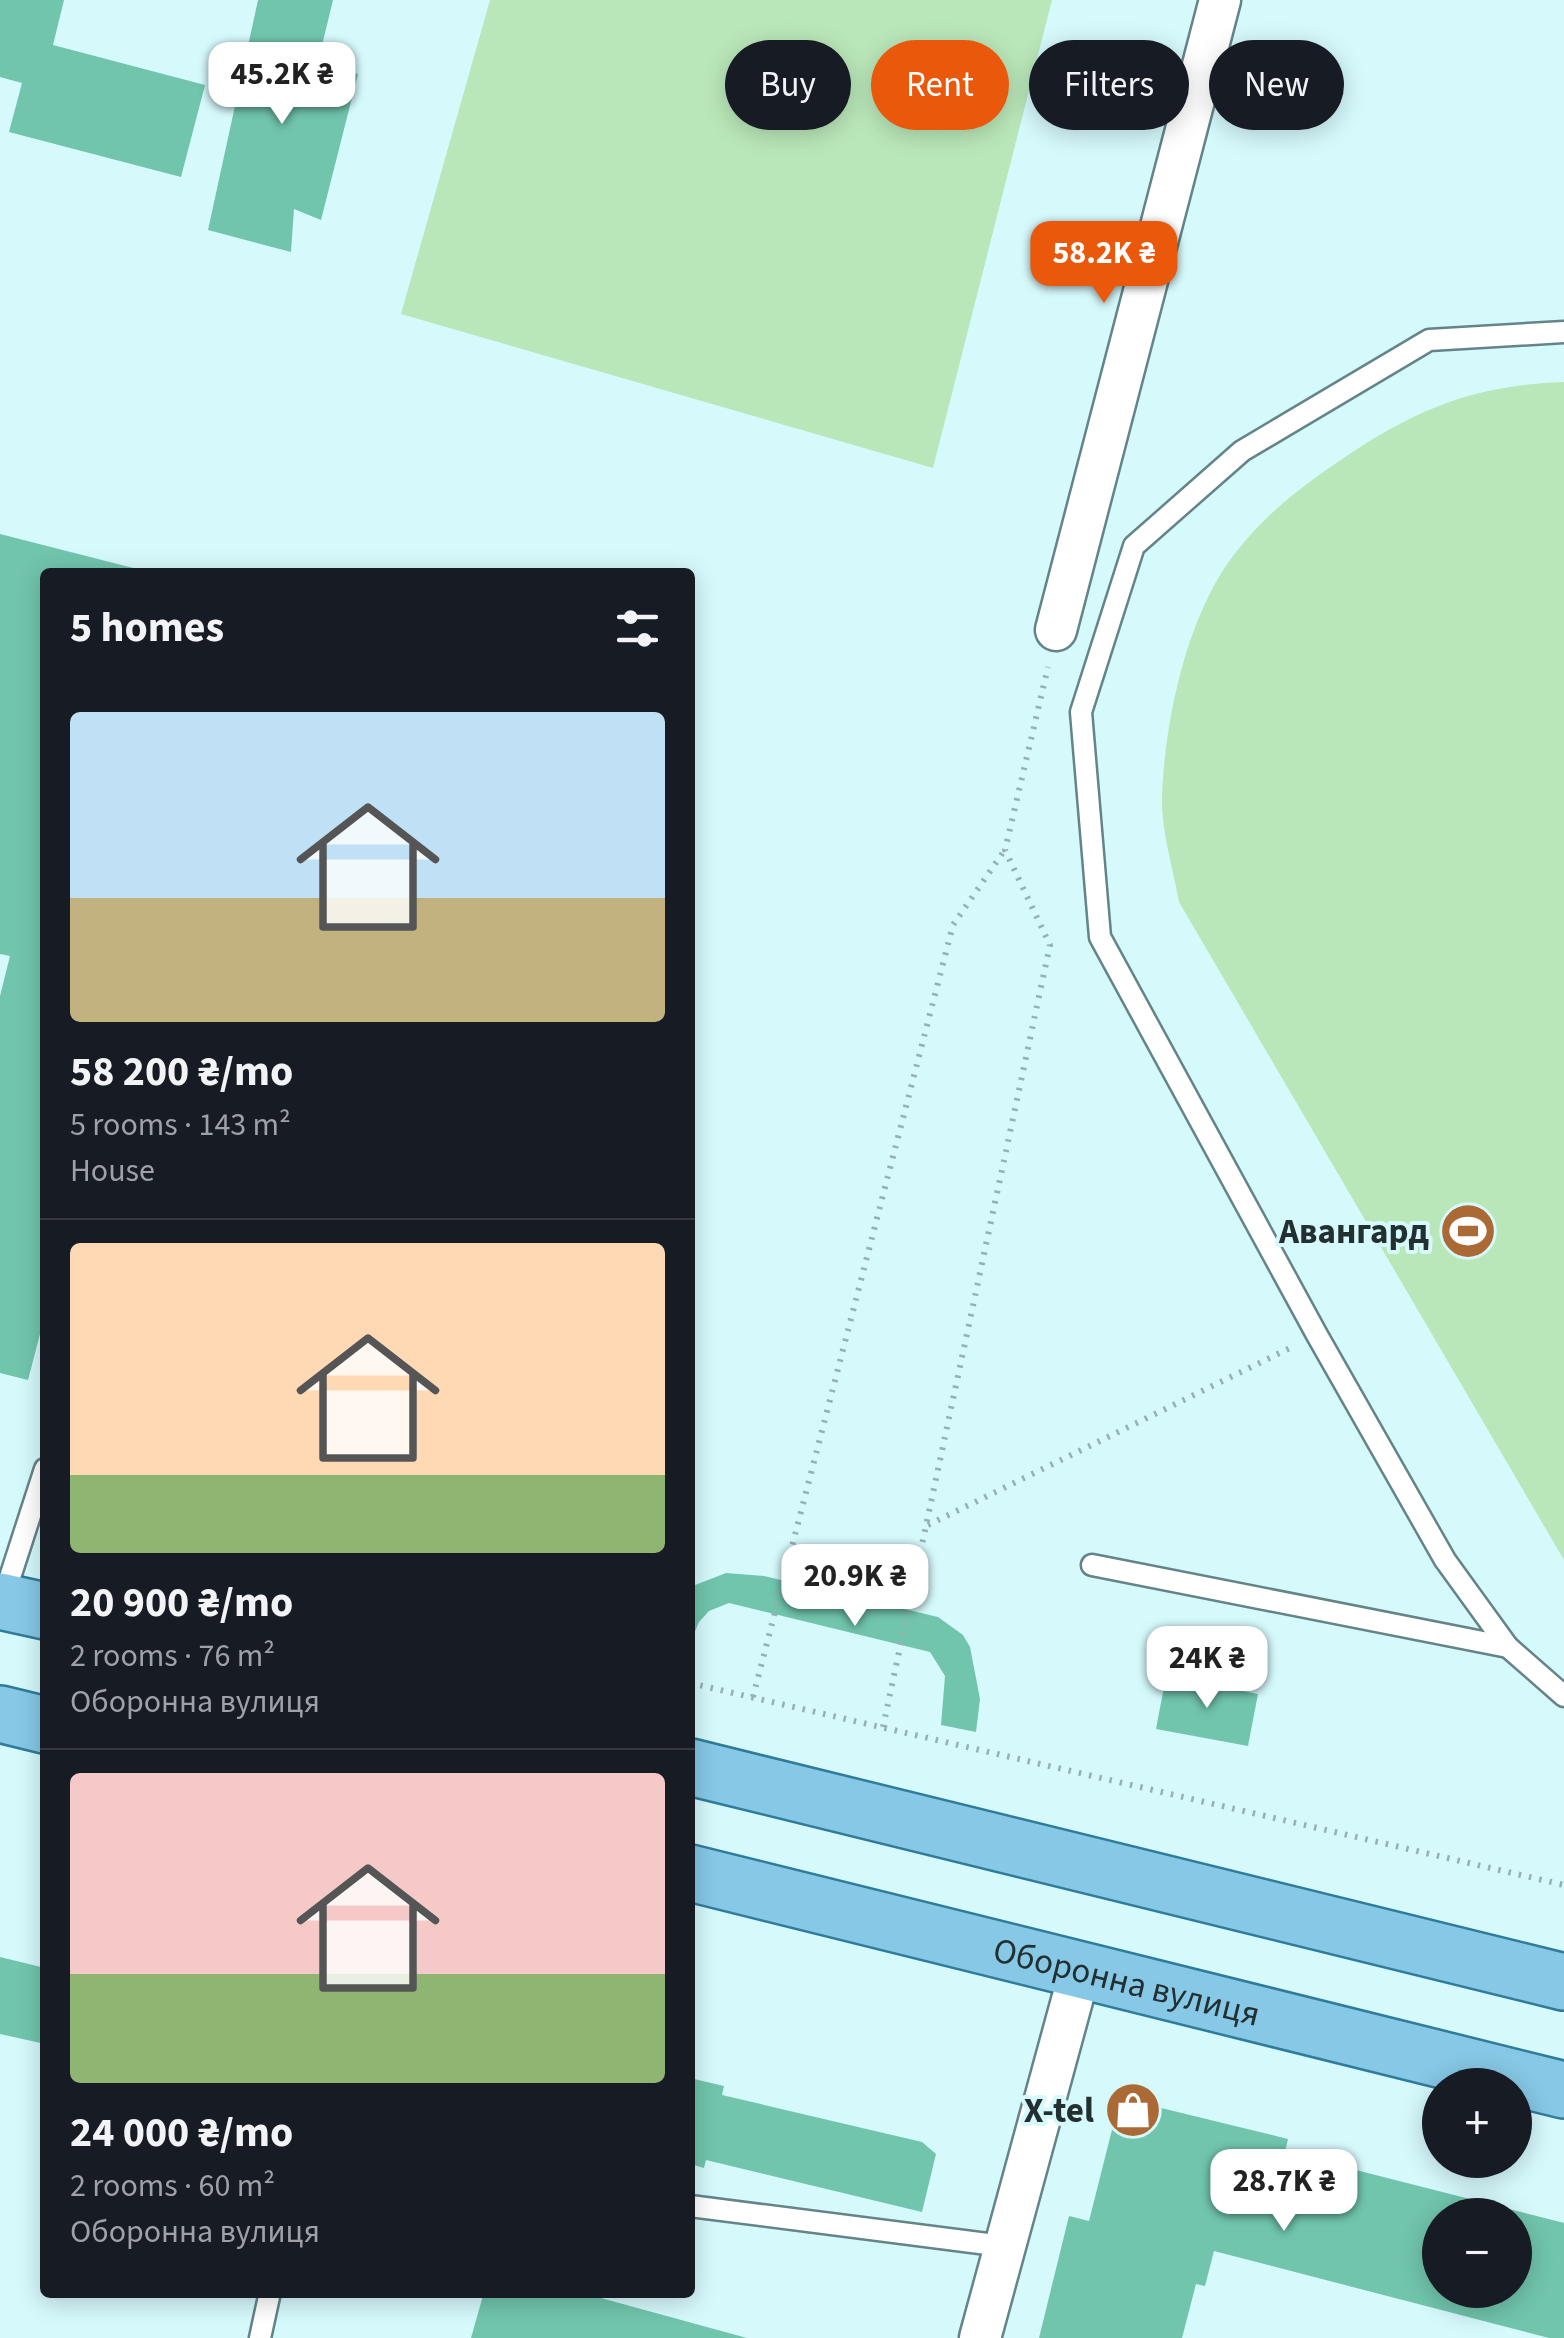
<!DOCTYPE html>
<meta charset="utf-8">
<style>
body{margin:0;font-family:"Source Sans 3",sans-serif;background:#20242c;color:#f1f3f6;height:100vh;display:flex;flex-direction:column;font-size:38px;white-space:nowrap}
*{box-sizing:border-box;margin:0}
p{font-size:32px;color:#9ea1a6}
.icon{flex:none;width:55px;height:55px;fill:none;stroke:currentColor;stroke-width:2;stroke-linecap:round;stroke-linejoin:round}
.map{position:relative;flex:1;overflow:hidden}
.side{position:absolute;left:40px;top:568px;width:655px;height:1730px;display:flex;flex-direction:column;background:#171b24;border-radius:10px;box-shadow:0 5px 25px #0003}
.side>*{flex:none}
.banner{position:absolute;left:725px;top:40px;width:688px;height:90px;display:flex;gap:20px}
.fabs{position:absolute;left:1422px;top:2068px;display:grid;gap:20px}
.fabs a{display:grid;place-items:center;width:110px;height:110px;border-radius:50%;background:#171b24;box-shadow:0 5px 25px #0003;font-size:50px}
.price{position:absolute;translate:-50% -85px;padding:0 22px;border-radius:20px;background:#fff;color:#222;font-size:32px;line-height:65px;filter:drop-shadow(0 2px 5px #0008)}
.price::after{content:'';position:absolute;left:50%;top:60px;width:30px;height:22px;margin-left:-15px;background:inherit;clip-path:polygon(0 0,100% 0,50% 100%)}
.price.selected{background:#ea580c;color:#fff}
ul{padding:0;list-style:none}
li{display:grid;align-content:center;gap:20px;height:530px;padding:0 30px}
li+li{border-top:2px solid #363941}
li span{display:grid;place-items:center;height:310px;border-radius:10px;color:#555}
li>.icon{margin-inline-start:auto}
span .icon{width:180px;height:180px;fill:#fffc;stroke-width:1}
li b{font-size:42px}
h2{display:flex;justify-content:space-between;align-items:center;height:120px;padding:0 30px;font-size:42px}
.tag{padding:0 35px;border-radius:45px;background:#171b24;box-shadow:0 5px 25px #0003;font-size:35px;line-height:90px}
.tag.selected{background:#ea580c;color:#fff}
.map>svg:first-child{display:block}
</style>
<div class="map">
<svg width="1564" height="2338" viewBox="0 0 1564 2338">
<rect width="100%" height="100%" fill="#d6f9fc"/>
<g fill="#bae7b9">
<polygon points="490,0 1052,0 933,468 401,314"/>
<path d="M1564,382v1178l-385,-658c-6,-34 -18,-72 -17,-106 3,-77 25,-182 74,-244 30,-39 69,-68 109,-95 73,-49 131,-72 219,-75z"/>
</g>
<g fill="#71c5ad" fill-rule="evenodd">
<polygon points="0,0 64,0 53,45 205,85 181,177 9,132 22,83 0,77"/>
<polygon points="258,0 333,0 317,66 358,74 321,220 294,209 291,252 208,230"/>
<polygon points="0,534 145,571 45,572 45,1315 28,1380 0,1373 0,996 10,956 0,954"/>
<polygon points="726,1573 764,1576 938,1617 963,1635 970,1647 980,1699 976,1732 941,1725 945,1676 930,1652 729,1603 709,1611 699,1622 690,1643 690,1587"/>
<polygon points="1166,1676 1258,1694 1248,1746 1156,1729"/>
<polygon points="0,1957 45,1968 45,2044 0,2034"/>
<polygon points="690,2078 724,2086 722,2095 922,2142 936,2154 922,2212 706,2160 704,2168 690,2164"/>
<path d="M1120,2098l168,41 -3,13 279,71v115h-15l-335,-87 -9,35 -9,-2 -14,54h-143l30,-122 20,5zM1440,2215h75v75h-75z"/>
<polygon points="484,2292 579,2292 747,2338 471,2338"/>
</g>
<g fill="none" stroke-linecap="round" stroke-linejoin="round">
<g stroke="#648487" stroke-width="25">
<g id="service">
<polyline points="1564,332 1429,340 1242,451 1134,546 1081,712 1100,937 1317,1335 1445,1560 1508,1647 1564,1696"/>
<polyline points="1092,1565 1508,1647"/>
<polyline points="3,1599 45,1469"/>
<polyline points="690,2206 1003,2246"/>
<polyline points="260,2338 270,2292"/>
</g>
</g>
<g stroke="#648487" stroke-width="45">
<g id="minor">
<polyline points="1056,630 1220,0"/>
<polyline points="980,2338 1080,1971"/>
</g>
</g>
<g stroke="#2f7b9b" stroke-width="60">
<g id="primary">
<polyline points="0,1601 45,1611"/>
<polyline points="0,1714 45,1725"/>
<polyline points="690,1767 1564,1982"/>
<path id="s1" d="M690,1873l874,217"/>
</g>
</g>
<g stroke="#96b1b3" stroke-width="6" stroke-dasharray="2.5 8" stroke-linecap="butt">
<polyline points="928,1525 1290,1348"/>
<polyline points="690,1683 1564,1885"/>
<polyline points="753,1697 953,925 1004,851"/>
<polyline points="883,1727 1050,945 1005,850 1048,667"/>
</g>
<use href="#service" stroke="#fff" stroke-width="20"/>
<use href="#minor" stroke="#fff" stroke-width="40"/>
<use href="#primary" stroke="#86c8e5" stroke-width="55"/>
</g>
<defs>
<g id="stadium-disc" transform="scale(2.875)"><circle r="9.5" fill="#ab6935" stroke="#d6f9fc"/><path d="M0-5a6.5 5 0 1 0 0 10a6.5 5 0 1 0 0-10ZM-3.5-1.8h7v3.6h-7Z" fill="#fff"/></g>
<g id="shop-disc" transform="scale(2.875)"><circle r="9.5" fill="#ab6935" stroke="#d6f9fc"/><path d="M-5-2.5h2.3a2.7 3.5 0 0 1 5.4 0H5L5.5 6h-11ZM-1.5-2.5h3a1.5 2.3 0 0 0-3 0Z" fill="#fff"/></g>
</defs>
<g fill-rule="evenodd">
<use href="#stadium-disc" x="1468" y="1231"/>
<use href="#shop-disc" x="1133" y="2110"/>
</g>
<g text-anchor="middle" stroke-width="8" stroke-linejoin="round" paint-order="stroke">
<g font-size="35" font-weight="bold" fill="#233032" stroke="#d6f9fc" text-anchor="end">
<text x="1429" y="1243">Авангард</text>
<text x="1094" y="2122">X-tel</text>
</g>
<g font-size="35" fill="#233032" stroke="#d6f9fc">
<text dy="12" stroke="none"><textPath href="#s1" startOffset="450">Оборонна вулиця</textPath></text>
</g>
</g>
</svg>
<div class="fabs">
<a>+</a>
<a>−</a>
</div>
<b class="price" style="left:282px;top:127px">45.2K ₴</b>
<b class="price selected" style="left:1104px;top:306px">58.2K ₴</b>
<b class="price" style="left:855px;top:1629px">20.9K ₴</b>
<b class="price" style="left:1207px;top:1711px">24K ₴</b>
<b class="price" style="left:1284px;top:2234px">28.7K ₴</b>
<div class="banner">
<a class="tag">Buy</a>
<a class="tag selected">Rent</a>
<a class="tag">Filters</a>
<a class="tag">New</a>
</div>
<section class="side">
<h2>5 homes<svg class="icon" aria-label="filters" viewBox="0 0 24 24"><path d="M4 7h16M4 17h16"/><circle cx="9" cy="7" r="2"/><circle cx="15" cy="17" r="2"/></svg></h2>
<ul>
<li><span style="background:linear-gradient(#bfe0f5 60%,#c2b280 0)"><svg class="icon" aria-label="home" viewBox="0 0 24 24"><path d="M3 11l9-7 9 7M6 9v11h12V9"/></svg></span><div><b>58 200 ₴/mo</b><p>5 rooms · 143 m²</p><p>House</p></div></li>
<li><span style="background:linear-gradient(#ffd9b3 75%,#8fb573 0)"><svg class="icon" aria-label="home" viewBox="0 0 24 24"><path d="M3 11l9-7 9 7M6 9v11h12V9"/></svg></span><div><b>20 900 ₴/mo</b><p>2 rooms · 76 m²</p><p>Оборонна вулиця</p></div></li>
<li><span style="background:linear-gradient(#f6c9c9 65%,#8fb573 0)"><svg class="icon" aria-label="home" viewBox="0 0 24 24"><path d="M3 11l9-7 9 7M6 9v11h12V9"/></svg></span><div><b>24 000 ₴/mo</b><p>2 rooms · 60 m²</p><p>Оборонна вулиця</p></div></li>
</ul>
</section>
</div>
